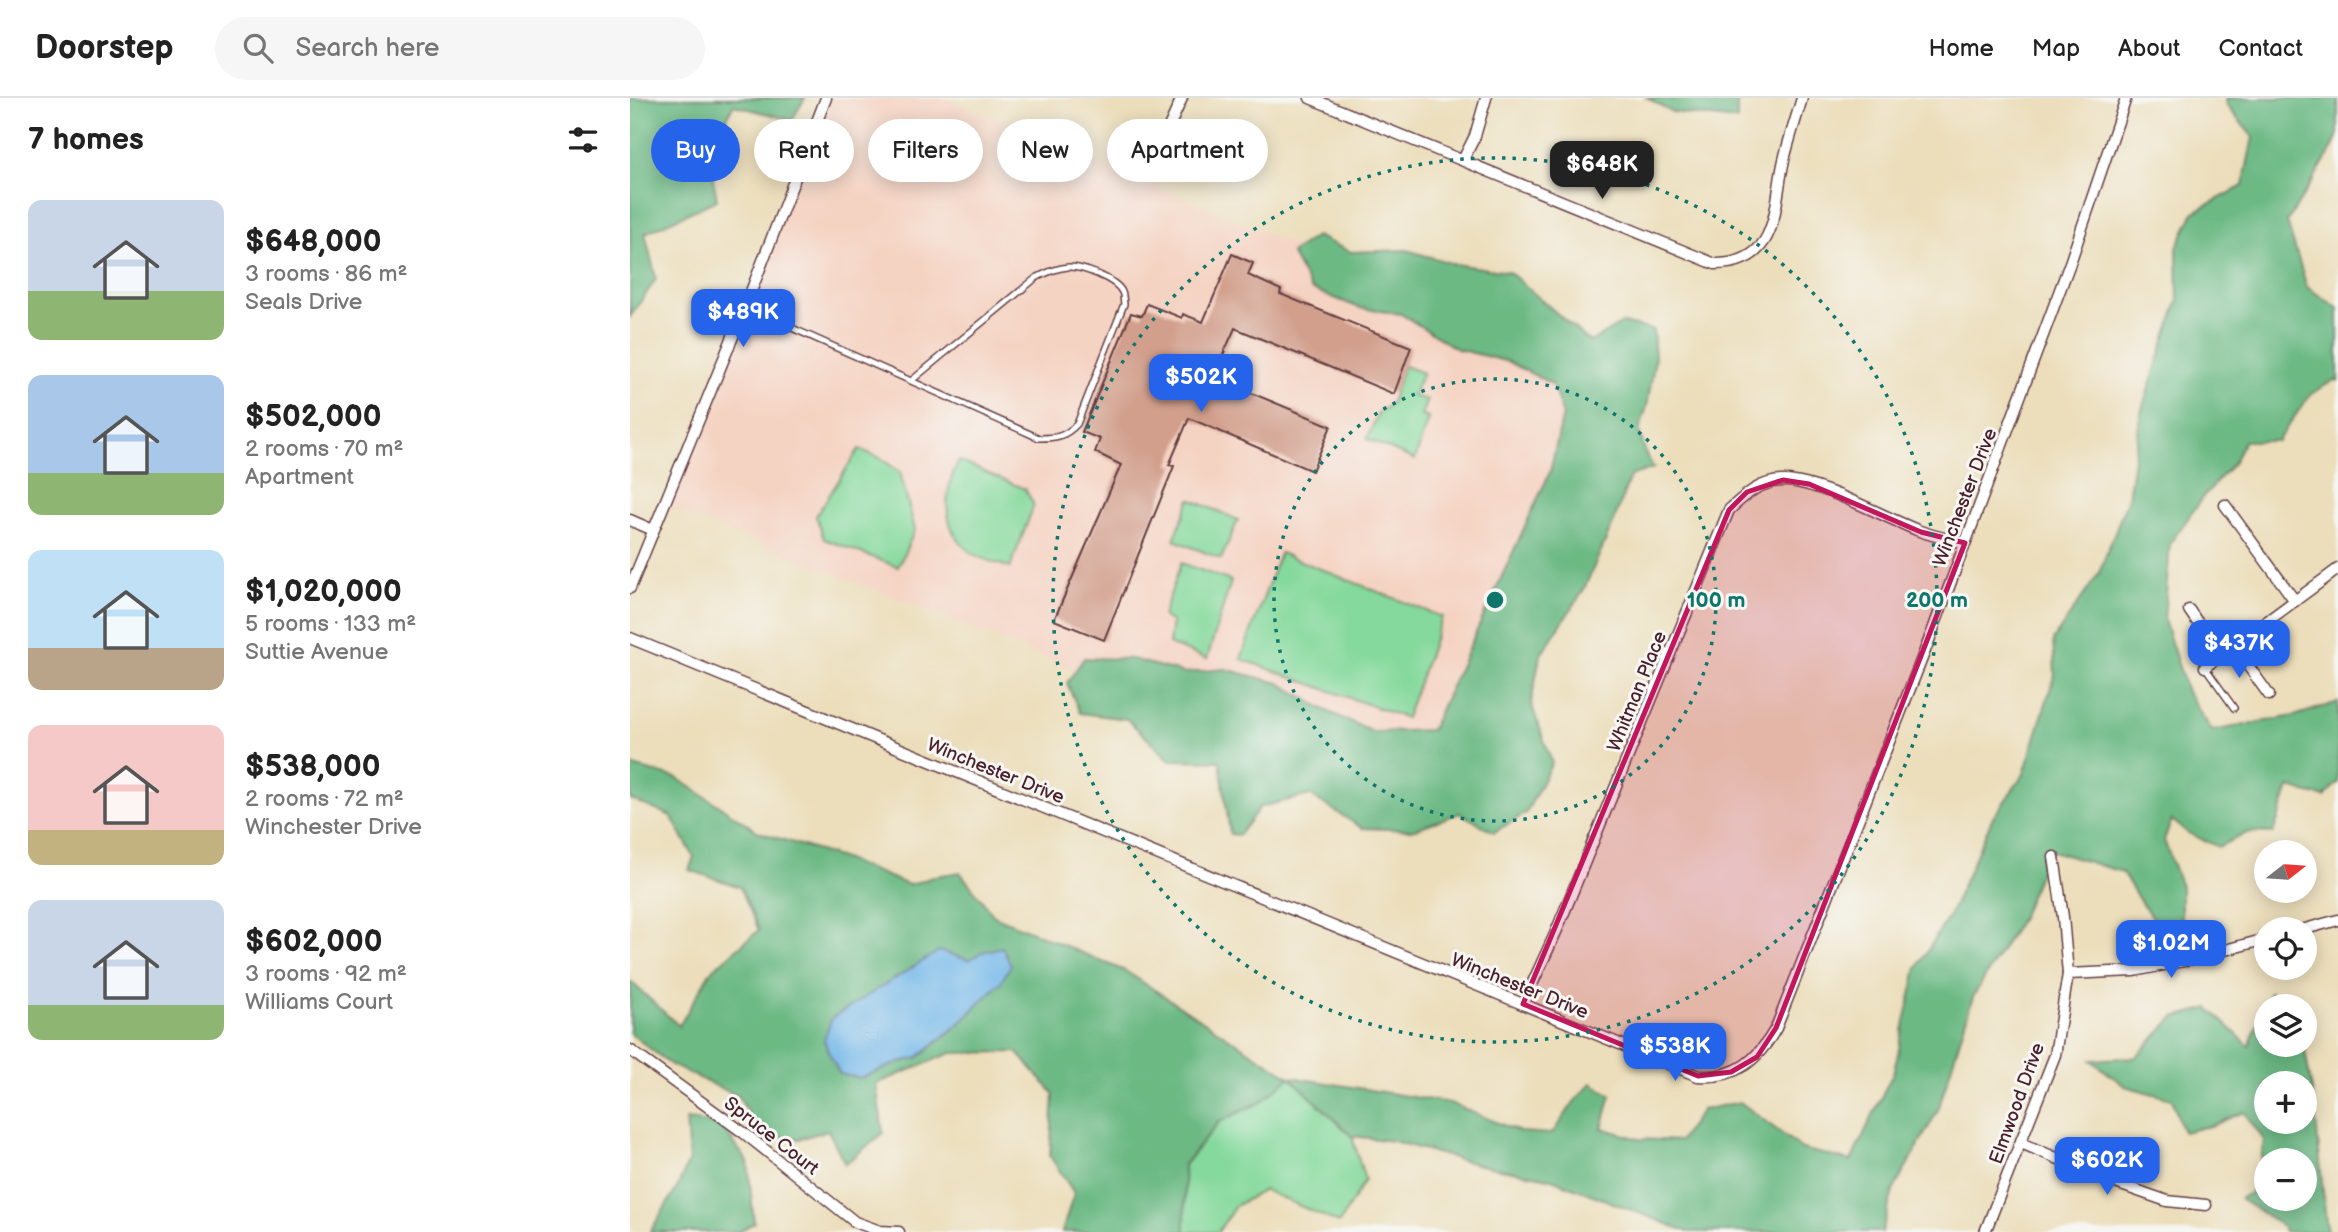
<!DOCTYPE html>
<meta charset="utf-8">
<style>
body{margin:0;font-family:"Balsamiq Sans",sans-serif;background:#f6f6f6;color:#222;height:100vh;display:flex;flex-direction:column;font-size:26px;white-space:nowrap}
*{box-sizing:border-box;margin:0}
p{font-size:23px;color:#767676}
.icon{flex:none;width:38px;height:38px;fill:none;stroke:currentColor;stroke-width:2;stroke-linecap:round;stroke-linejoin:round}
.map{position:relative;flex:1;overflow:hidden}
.panel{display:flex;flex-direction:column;background:#fff;width:630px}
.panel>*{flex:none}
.banner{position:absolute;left:21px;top:21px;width:665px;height:63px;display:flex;gap:14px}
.needle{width:46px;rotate:73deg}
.tools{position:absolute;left:1624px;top:742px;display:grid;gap:14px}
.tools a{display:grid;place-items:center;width:63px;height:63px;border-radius:50%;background:#fff;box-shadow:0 4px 18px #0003;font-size:35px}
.price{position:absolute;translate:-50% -60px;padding:0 16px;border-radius:14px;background:#2563eb;color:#fff;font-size:23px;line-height:46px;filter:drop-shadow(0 2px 4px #0008)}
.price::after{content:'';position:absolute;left:50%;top:42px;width:21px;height:16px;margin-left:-10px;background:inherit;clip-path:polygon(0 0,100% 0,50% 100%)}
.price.selected{background:#222;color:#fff}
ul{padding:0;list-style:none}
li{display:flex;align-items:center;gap:21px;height:175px;padding:0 28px}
li span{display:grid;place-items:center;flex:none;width:196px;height:140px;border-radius:14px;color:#555}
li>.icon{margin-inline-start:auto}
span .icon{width:84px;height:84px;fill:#fffc;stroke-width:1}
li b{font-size:30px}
h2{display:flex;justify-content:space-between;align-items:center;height:84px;padding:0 28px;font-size:30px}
.tag{padding:0 24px;border-radius:32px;background:#fff;box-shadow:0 4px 18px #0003;font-size:24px;line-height:63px}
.tag.selected{background:#2563eb;color:#fff}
header{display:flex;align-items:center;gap:42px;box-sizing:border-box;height:98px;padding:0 35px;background:#fff;border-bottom:2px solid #e0e0e0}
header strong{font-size:33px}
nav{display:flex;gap:38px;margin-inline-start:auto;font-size:24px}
.search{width:490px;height:63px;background:#f6f6f6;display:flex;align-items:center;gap:18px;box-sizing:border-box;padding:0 24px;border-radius:38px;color:#767676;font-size:26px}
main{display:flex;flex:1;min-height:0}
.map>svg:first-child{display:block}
</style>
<header>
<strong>Doorstep</strong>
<div class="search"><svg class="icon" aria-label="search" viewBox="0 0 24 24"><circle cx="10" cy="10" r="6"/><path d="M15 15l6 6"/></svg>Search here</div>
<nav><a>Home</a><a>Map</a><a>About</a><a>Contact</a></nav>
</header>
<main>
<section class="panel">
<h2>7 homes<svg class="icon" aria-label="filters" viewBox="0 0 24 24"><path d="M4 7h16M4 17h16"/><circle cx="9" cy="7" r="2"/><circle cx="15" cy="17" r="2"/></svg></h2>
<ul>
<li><span style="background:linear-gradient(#c9d6e8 65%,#8fb573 0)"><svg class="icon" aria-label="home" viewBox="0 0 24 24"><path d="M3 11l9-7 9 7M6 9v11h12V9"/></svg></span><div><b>$648,000</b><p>3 rooms · 86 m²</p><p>Seals Drive</p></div></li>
<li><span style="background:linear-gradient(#a9c7e8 70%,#8fb573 0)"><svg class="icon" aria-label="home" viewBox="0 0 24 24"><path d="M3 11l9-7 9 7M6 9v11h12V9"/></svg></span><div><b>$502,000</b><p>2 rooms · 70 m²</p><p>Apartment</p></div></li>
<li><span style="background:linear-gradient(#bfe0f5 70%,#b9a48a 0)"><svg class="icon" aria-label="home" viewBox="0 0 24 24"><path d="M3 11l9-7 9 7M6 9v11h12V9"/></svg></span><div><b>$1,020,000</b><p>5 rooms · 133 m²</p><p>Suttie Avenue</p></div></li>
<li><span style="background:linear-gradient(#f6c9c9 75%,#c2b280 0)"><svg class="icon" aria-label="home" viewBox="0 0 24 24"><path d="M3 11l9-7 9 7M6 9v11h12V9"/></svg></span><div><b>$538,000</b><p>2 rooms · 72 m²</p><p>Winchester Drive</p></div></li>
<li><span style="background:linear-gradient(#c9d6e8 75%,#8fb573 0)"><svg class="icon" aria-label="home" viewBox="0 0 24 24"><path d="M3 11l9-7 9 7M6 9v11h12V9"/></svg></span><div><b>$602,000</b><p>3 rooms · 92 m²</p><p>Williams Court</p></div></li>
</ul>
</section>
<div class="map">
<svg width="1708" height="1134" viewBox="0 0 1708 1134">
<rect width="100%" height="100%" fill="#f6f6f2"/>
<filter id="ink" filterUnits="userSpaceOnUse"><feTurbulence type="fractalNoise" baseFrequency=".0143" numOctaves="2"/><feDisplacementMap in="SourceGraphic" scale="14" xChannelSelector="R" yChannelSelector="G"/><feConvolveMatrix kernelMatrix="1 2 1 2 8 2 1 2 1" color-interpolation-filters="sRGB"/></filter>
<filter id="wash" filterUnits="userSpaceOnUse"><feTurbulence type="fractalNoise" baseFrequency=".00686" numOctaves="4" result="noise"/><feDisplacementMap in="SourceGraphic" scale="28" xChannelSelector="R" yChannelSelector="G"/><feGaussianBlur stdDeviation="1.57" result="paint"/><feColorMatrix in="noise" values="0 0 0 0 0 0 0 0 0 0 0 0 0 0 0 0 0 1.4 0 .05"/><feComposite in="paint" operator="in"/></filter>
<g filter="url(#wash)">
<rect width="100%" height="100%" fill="#ecdebb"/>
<polygon fill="#f5d3c2" points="196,0 315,0 975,277 808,717 33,407"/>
<g fill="#85d99c" stroke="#687c64" stroke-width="2">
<polygon points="774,268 793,275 782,298 797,302 791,317 798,320 785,362 737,341 749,314 760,307"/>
<polygon points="229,351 250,360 270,374 285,432 268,469 194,441 186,418"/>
<path d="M329,363l66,28 9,16 -24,63c-12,-5 -30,-8 -41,-17 -28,-22 -26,-62 -10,-90z"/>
<polygon points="560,401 608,422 591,461 544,442"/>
<polygon points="650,455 812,519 776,620 611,561"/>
<polygon points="551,465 601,483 577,561 539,546 542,524 533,518"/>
<polygon points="660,979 722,1038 735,1082 709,1125 634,1092 605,1108 588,1134 555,1134 554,1067 589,1024 631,1004"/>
</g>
<g fill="#6cb984" stroke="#5b6c58" stroke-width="2" fill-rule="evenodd">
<polygon points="0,0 175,0 162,22 103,7 79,58 87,102 15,135 26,181 0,219"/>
<polygon points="1017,0 1107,0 1107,22 1042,14"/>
<path d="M1596,0h112v36l-6,15 -45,73 20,65 31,21v73l-4,-1 -24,15 -33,46h-33l-10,21 -29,33 -35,48 -6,77 23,72 25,39 82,-15 44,-14v80l-14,15 -35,-9 -16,45 -24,-1 -31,15 -30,-14 -16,-13 -8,20 17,47v41l-18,1 -20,-23 -21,-34 -73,-22 -28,68 -48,79 -35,113 -45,81 -11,41h-194l-139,-54 -70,-13 -86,-24 -41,-5 -62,-59 -29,25 -42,20 -35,42 1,68h-123l12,-39 -24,-37 4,-62 -37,-42 -66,1 -75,31 7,49 -38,31 -17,-34 -29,9 -38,-4 -23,-39 -67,-31 -41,-32v-52l49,45 32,-55 48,-41 -19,-43 -51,-17 5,-13 -23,-41 -41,-17v-34l47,13 82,54 82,26 68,27 27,-9 24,-4 34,44 131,55 165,106 160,26 70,29 32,2 22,-32 17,-19 20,12 -9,33 37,11 41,2 22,-31 38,-8 62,47 49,12 43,-90 23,-103 33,-54 42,-95 32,-45 31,-100 -2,-34 46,-67 29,-75 13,-86 37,-111 -1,-54 17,-35 49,-26 10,-49 -26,-31zM309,853l30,9 13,-8 19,30 -41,41 -42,35 -18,4 -39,16 -29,-60z"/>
<polygon points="686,138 721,154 777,152 824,166 879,174 960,244 992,225 1023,232 1025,261 1017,308 1009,333 1017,359 1024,370 1000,378 982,428 953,493 910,558 901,605 922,665 896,715 864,734 830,715 782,732 732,730 680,697 630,709 609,737 600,736 590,663 540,662 497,621 450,615 437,585 454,560 502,561 554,575 595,571 649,585 699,614 743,634 801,632 920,374 933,317 922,286 879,264 827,251 771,216 730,210 681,191 661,155"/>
<path d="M1640,894l12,14h-16v39h38l10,56 13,131h-43l-1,-6 -43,-27 17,-11 7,-48 -20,-28 -30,13 -31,7 -11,-33 -47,-13 -34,-26 45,-3 39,-40 34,-9 40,38zM1675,985v39h-39v-39zM1675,1062v39h-39v-39z"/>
<polygon points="56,1022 90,1026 118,1064 124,1125 108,1134 20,1134 47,1090 59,1063"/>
</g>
<polygon fill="#73b8e9" stroke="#5e6c8a" stroke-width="2" points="372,849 381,867 371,884 330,925 287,960 270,964 231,980 210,976 198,953 194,941 202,920 309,853 339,862 352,854"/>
<g id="blocks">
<polygon fill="#d29f8c" points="602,156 623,165 618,177 651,192 650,196 781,249 764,296 605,230 583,279 701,328 682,373 559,320 539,367 544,368 474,542 424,522 491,367 465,354 470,341 452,334 501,215 512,218 517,206 552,220 553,216 573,224"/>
</g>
</g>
<g filter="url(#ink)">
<use href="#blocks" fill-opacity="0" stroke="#623c41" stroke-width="2"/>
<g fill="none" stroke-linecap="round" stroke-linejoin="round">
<g stroke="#623c41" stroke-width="8">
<g id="service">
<path d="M115,209l294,131c16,0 26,-1 38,-14l47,-120c-1,-4 0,-8 -2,-12 -6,-13 -41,-26 -54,-25 -12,1 -22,6 -32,11l-125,103"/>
<polyline points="1575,569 1604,610"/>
</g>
</g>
<g stroke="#623c41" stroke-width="13">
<g id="minor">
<path d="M680,0l405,166c66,0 58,-58 69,-104 5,-21 12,-41 18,-62"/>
<polyline points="539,29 552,0"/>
<polyline points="833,62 845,38 856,0"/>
<polyline points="1595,407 1665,503"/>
<polyline points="0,422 23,432"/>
<polyline points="0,490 115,209 196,0"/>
<polyline points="1559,512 1590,557"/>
<path d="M0,540l1068,438c38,3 60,-16 78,-48l152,-385 142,-380 56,-165"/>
<polyline points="1604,548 1639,597"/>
<polyline points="1575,569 1708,471"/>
<polyline points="1675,831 1708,822"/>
<polyline points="1438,876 1504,873 1554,863 1636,841"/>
<path d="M893,906l33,-72 173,-422c16,-15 32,-30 56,-29 36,1 97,35 132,49 15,6 32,9 48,13"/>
<polyline points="0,952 114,1035 225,1124 250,1133 269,1134"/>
<polyline points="1391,1045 1483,1084 1537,1103 1576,1107"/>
<polyline points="1355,1134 1425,957 1438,876 1433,819 1424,759"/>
</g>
</g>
<use href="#service" stroke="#fff" stroke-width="5"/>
<use href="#minor" stroke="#fff" stroke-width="10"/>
</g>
</g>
<path fill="#c2185b" fill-opacity="0.2" stroke="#c2185b" stroke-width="5" stroke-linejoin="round" d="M1153,382l26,4 112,48 44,11 -189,485 -19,29 -26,15 -33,4 -175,-72 206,-494 18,-18z"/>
<g fill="none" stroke="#0f766e" stroke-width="3.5" stroke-dasharray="3.5 7">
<circle cx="865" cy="502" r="221"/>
<circle cx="865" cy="502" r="442"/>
</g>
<g text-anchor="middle" stroke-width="6" stroke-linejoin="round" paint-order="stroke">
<g font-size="19" fill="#4a1f2b" stroke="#f6f6f2">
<text transform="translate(1334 399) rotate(-69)" y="7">Winchester Drive</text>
<text transform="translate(1006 593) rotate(-68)" y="7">Whitman Place</text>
<text transform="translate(366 672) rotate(22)" y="7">Winchester Drive</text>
<text transform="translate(890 887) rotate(22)" y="7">Winchester Drive</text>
<text transform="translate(1386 1005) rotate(-70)" y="7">Elmwood Drive</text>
<text transform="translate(142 1037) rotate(38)" y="7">Spruce Court</text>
</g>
</g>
<circle cx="865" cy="502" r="10" fill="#0f766e" stroke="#f6f6f2" stroke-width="3.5"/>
<g font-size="21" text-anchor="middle" font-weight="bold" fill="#0f766e" stroke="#f6f6f2" stroke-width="6" stroke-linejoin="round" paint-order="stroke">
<text x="1086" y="509">100 m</text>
<text x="1307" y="509">200 m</text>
</g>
</svg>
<div class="tools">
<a><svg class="needle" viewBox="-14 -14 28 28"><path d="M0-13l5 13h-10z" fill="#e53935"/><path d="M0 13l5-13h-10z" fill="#767676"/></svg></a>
<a><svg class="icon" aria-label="locate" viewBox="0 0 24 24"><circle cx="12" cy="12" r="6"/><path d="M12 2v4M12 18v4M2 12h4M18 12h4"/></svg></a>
<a><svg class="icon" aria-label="layers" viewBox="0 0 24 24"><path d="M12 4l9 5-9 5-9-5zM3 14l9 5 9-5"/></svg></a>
<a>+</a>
<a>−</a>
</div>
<b class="price selected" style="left:972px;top:103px">$648K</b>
<b class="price" style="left:113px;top:251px">$489K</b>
<b class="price" style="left:571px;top:316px">$502K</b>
<b class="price" style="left:1609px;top:582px">$437K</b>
<b class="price" style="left:1541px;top:882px">$1.02M</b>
<b class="price" style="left:1045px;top:985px">$538K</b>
<b class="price" style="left:1477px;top:1099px">$602K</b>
<div class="banner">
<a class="tag selected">Buy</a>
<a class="tag">Rent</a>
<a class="tag">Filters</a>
<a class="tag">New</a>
<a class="tag">Apartment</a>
</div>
</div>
</main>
